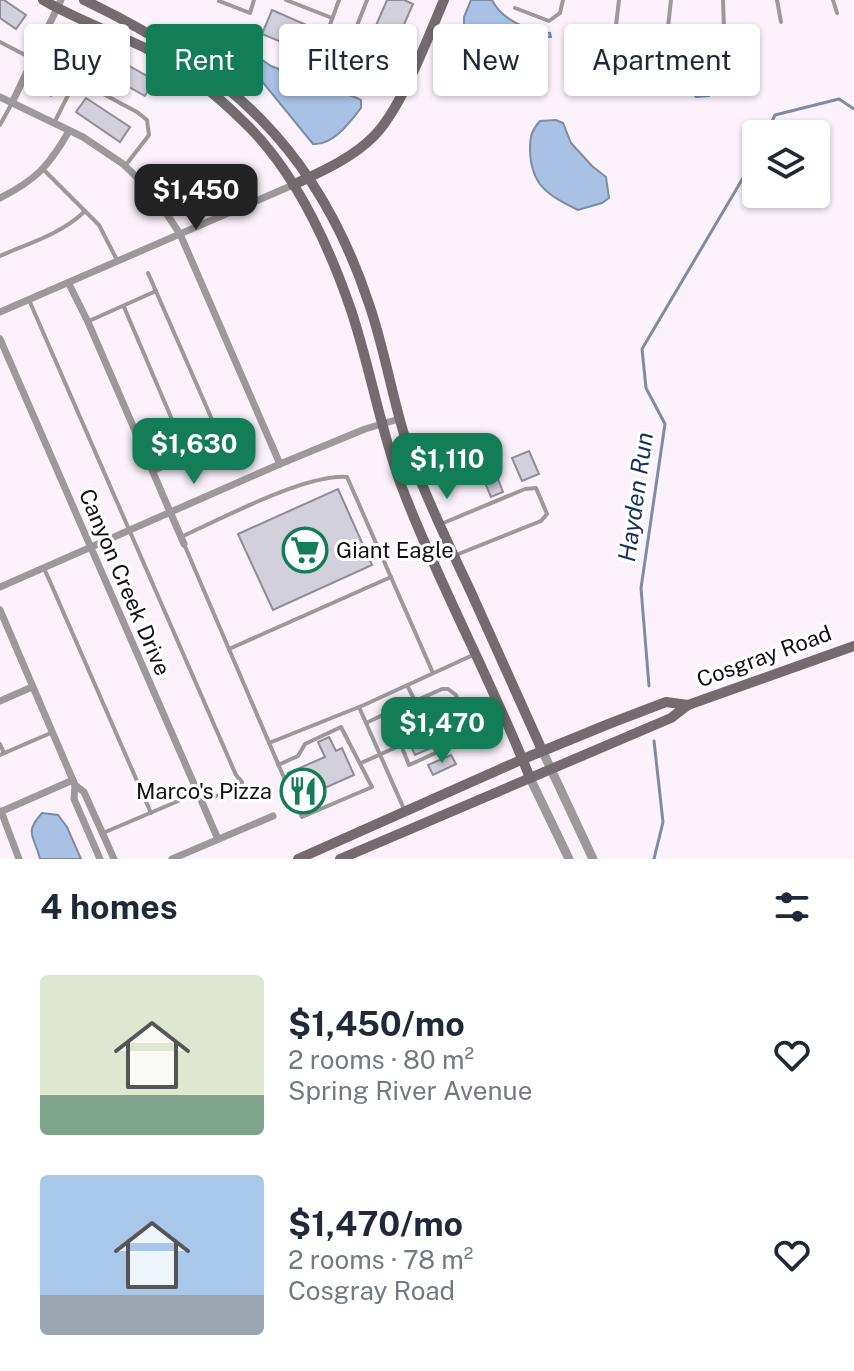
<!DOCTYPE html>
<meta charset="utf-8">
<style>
body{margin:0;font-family:"Public Sans",sans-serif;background:#f6f6f7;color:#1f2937;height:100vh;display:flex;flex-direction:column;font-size:30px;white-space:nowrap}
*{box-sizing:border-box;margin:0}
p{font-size:26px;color:#747a83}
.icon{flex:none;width:44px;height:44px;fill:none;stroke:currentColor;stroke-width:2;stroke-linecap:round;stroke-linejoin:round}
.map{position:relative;height:859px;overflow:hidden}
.side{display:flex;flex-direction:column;background:#fff;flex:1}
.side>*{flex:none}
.guide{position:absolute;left:24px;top:24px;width:806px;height:72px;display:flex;gap:16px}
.tools{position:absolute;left:742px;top:120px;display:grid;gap:16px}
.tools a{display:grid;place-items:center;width:88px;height:88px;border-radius:8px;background:#fff;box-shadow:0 2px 6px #0004;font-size:40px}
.price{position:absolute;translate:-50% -68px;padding:0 18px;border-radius:16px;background:#137d57;color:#fff;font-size:26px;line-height:52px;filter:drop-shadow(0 2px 4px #0008)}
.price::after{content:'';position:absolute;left:50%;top:48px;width:24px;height:18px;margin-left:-12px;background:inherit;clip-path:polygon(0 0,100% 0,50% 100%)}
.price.active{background:#222;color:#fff}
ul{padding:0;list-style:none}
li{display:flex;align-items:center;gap:24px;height:200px;padding:0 40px}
li span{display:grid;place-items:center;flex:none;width:224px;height:160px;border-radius:8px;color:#555}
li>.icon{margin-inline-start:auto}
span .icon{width:96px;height:96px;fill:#fffc;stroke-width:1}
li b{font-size:34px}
h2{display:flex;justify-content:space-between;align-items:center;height:96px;padding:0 40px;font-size:34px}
.pill{padding:0 28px;border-radius:8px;background:#fff;box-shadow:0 2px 6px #0004;font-size:28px;line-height:72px}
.pill.active{background:#137d57;color:#fff}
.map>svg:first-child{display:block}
</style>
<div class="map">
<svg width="854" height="859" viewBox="0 0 854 859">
<rect width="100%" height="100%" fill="#fbf2fb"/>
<g fill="#a9c1e4" stroke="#7c8ca5" stroke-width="2">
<path d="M471,0h21c10,20 36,31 58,33l1,4c-23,0 -69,2 -87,-12v-8z"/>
<path d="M251,52l20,14 86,32 4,2v8c-11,14 -28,38 -48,36l-57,-70 -9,-20z"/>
<path d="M683,66l43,2c-3,12 -7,20 -17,28l-13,1 -6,-6z"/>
<path d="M556,120l7,3 8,20 21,23 14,11 3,21 -7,5 -24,7c-30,-15 -47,-24 -48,-60 0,-13 1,-19 10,-29z"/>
<path d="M42,813l16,2 9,12 14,32h-41c-5,-23 -17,-25 2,-46z"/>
</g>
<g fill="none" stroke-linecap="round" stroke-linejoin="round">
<g stroke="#7c8ca5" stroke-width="3">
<polyline points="766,134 775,115 839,99 854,109"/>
<polyline points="649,686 641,588 665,424 646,388 642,349 756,156"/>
<polyline points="654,741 663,822 654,859"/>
</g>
</g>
<g fill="#d1d0db" stroke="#8e8d97" stroke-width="2">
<polygon points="0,0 4,0 26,15 16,29 0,18"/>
<polygon points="387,0 404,0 413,4 388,61 365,51"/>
<polygon points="272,10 318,30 308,53 262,34"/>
<polygon points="60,41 76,50 51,96 35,87"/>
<polygon points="108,54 154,80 145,96 99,70"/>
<polygon points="86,98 130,127 120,142 76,112"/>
<polygon points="230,166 236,179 216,188 220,195 209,201 199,179"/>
<polygon points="529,451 539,474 522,481 512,458"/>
<polygon points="489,456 503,492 491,497 483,478 468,484 461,468"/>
<polygon points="338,489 372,565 273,610 238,534"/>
<polygon points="453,705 463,726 449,732 439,711"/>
<polygon points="416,715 422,727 442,718 446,726 425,736 431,748 415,755 400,723"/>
<polygon points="329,737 336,751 342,748 354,775 300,799 288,773 325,757 318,742"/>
<polygon points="451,755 456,764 433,775 428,765"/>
</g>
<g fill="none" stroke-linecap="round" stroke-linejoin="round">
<g stroke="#9d9899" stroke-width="4">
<polyline points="286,0 332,18"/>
<polyline points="339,0 324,41 396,74 399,77 401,91"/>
<polyline points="723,0 724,30"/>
<polyline points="777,0 781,22"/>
<polyline points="833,0 837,13"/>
<polyline points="219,1 250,13 254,0"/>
<polyline points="515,8 549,21 560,13 563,0"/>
<polyline points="616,25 619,0"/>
<polyline points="329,27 353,36 367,0"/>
<polyline points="668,27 671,0"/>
<polyline points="0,42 31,58"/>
<path d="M337,48l-4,10c5,14 27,21 41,22l5,-4 3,-8"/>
<polyline points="77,80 137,112 147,120 149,135 125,166"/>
<polyline points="54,123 91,50"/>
<polyline points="0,125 12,103"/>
<polyline points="44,170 99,225 117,260"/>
<path d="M0,256c29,-13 61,-22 84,-44"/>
<polyline points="148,273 231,463"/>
<polyline points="29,300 236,775 242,782 240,787 203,801"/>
<polyline points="124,307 188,457"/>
<polyline points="89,321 156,291"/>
<polyline points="154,472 221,442"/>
<polyline points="441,524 525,489 536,488 547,514 541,521 456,555"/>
<path d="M181,537c40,-18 124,-63 166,-60l86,196"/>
<polyline points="184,544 285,780 302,817 372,787 341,727 305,744 298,756 278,765"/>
<polyline points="44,568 151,813"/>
<polyline points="229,649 391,577"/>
<polygon points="442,689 448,689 456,695 468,732 462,742 440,751 415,701"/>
<polyline points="359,707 404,809"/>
<polyline points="366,723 387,713"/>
<polyline points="269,743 364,705 473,655"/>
<polyline points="0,744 4,753"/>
<polyline points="401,745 409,765 440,751"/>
<polyline points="0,755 53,732"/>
<polyline points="361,763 401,745 387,713 415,701 407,685"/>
<polyline points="103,833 197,793"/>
</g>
<g stroke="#9d9899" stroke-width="7">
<polyline points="0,97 83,137 123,164 152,192 180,234 280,464"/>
<polyline points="12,103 61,0"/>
<path d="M0,198c36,-18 49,-32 69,-67"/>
<polyline points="69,284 88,322 184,544"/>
<polyline points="0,312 293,185"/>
<polyline points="0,339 218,839"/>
<polyline points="0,587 280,464 365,429 399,419"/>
<polyline points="0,610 75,785 74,799 100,859"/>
<polyline points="0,701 32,687"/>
<polyline points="75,785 84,792 114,859"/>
<polyline points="1,811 19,859"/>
<polyline points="0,812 73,780"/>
<polyline points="172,859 273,816"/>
</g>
<g stroke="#9d9899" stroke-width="9">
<polyline points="542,750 593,859"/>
<polyline points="530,778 569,859"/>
</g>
<g stroke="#736b6e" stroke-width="10">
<path d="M43,0c34,20 70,32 104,49 37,19 72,48 101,77 49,49 81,120 103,184 19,57 29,118 50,175 38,100 90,194 129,293"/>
<path d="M84,0c144,69 234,149 285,304 18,52 25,107 44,158 17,44 37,86 57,128 24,53 48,107 72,160"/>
<path d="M293,185c27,-13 58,-26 80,-48 28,-27 55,-100 71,-137"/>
<polyline points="298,859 523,759 611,723 666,702 688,705"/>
<polyline points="340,859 671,718 688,705 854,646"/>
</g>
</g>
<defs>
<g id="supermarket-ring" transform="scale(2.3)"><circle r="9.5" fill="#fff" stroke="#137d57" stroke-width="1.5"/><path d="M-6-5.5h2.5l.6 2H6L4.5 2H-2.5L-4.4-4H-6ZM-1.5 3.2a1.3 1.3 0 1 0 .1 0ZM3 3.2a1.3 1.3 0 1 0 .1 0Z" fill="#137d57"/></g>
<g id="restaurant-ring" transform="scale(2.3)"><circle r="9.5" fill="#fff" stroke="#137d57" stroke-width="1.5"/><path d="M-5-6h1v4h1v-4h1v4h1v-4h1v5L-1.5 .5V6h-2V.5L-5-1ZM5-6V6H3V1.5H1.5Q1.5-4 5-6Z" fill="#137d57"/></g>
</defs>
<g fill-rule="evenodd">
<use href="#supermarket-ring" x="305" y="550"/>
<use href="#restaurant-ring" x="303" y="791"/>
</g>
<g text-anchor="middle" stroke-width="6" stroke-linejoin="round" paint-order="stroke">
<g font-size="22" fill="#120f12" stroke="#fff" text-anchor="start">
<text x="336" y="558">Giant Eagle</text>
<text x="272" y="799" text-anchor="end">Marco's Pizza</text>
</g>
<g font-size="22" fill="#120f12" stroke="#fff">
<text transform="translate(125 582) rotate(67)" y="8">Canyon Creek Drive</text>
<text transform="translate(764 656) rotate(-20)" y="8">Cosgray Road</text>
</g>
<g font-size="24" font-style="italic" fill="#14315d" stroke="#fff">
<text transform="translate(636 497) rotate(-82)" y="8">Hayden Run</text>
</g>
</g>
</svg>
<div class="tools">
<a><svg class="icon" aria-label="layers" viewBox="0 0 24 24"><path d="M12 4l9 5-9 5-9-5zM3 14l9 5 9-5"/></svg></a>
</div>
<b class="price active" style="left:196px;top:232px">$1,450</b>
<b class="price" style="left:194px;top:486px">$1,630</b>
<b class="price" style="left:447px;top:501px">$1,110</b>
<b class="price" style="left:442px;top:765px">$1,470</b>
<div class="guide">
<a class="pill">Buy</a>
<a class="pill active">Rent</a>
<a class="pill">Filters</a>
<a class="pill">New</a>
<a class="pill">Apartment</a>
</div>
</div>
<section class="side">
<h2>4 homes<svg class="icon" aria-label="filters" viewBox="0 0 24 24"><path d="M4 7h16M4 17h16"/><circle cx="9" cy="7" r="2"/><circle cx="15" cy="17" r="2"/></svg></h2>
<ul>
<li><span style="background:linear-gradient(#dfe7d0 75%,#7fa58c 0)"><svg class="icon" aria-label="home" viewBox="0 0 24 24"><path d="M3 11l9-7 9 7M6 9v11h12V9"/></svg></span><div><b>$1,450/mo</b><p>2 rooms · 80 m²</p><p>Spring River Avenue</p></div><svg class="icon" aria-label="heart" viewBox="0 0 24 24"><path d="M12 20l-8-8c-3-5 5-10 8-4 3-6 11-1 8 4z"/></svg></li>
<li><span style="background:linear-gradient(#a9c7e8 75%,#9aa5b1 0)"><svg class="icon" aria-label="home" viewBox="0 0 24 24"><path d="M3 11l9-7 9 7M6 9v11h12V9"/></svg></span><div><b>$1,470/mo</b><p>2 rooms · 78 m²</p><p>Cosgray Road</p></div><svg class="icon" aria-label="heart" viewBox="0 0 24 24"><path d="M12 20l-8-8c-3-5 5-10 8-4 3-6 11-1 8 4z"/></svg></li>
</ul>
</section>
